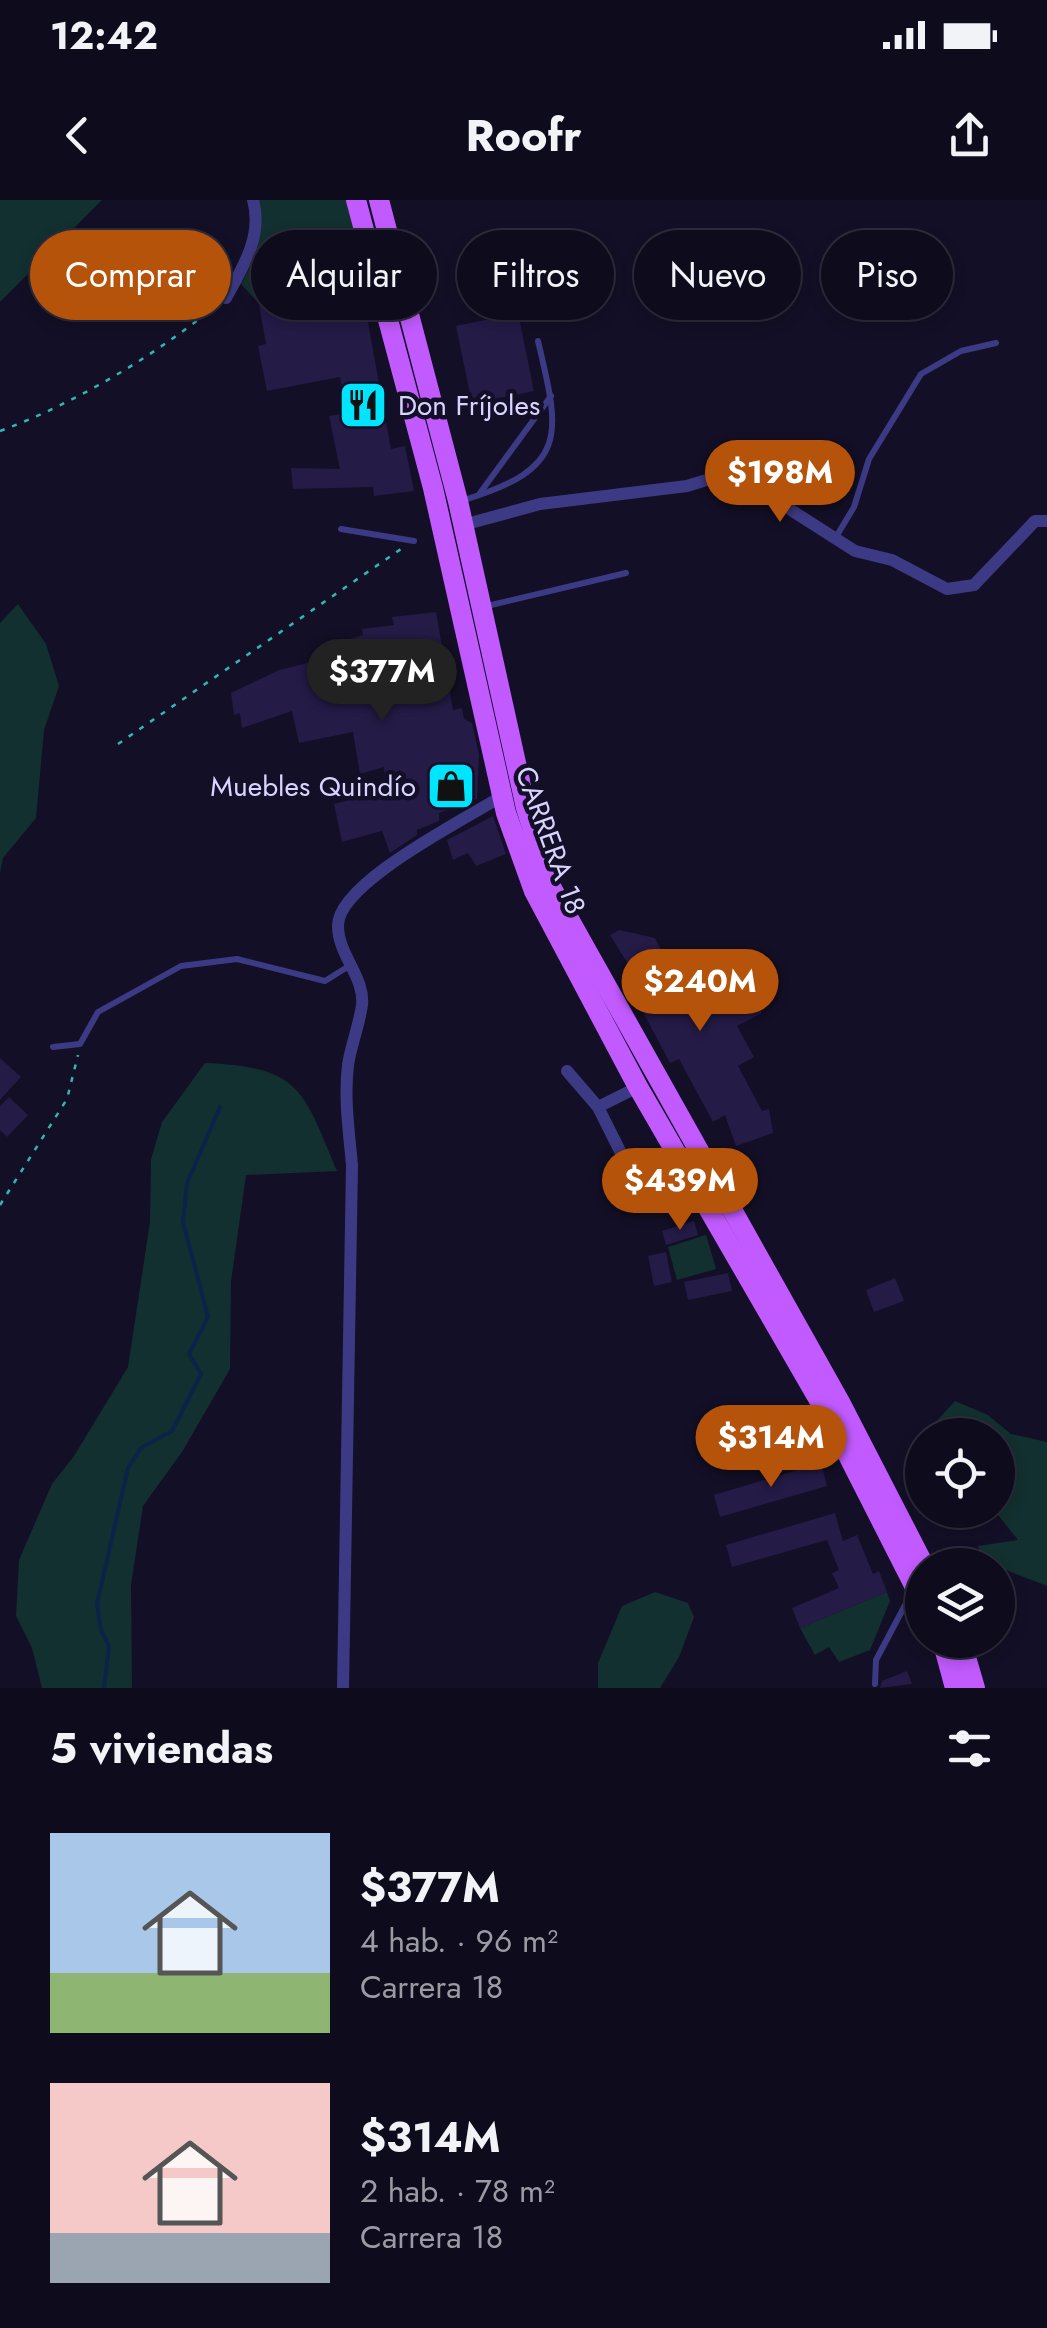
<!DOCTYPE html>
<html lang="es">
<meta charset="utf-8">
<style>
body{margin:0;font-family:Jost,sans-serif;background:#1c1929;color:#f1f3f6;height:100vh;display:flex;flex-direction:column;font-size:38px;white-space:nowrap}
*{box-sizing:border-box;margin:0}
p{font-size:32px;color:#9b9ba3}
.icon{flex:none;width:55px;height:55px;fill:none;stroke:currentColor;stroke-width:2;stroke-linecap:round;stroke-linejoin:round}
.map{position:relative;height:1488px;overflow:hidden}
.panel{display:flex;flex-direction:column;background:#0e0b1c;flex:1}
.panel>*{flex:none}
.guide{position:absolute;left:30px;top:30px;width:988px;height:90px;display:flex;gap:20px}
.buttons{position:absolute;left:905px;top:1218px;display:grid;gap:20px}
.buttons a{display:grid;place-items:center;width:110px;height:110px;border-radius:50%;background:#0e0b1c;box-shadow:0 5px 15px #0003,0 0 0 2px #2e2b3b;font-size:50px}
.price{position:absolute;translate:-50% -85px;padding:0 22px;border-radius:35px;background:#b45309;color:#fff;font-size:32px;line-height:65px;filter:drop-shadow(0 2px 5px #0008)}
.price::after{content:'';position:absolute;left:50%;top:60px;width:30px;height:22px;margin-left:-15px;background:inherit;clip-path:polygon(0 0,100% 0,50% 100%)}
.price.on{background:#222;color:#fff}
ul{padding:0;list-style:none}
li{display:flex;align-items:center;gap:30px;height:250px;padding:0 50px}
li span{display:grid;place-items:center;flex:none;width:280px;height:200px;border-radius:0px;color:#555}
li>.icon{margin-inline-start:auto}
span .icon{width:120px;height:120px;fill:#fffc;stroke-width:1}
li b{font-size:42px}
h2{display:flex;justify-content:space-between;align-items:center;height:120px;padding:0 50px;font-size:42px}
.pill{padding:0 35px;border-radius:45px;background:#0e0b1c;box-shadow:0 5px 15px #0003,0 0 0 2px #2e2b3b;font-size:35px;line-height:90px}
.pill.on{background:#b45309;color:#fff}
.status{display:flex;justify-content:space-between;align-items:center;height:70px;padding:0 50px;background:#0e0b1c;direction:ltr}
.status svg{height:28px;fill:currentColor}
header{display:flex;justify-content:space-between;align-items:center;height:130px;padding:0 50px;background:#0e0b1c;font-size:45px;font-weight:700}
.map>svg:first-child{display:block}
</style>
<div class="status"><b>12:42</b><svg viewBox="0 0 49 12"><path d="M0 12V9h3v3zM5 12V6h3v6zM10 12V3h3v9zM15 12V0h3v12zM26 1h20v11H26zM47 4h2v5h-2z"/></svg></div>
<header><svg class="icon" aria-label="back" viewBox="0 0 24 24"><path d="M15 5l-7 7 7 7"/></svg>Roofr<svg class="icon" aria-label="share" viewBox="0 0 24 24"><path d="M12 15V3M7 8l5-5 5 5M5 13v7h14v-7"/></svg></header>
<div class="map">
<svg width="1047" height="1488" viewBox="0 0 1047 1488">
<rect width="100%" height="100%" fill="#130f26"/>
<g fill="#12302f">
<polygon points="0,0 102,0 0,102"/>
<path d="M258,0h89l11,44 -98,61 -19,-21c15,-27 25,-53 17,-84z"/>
<polygon points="18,404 46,444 59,486 44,530 36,618 3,658 0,673 0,423"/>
<path d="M205,863c96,4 98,27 132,108l-91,4 -15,107 -1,87 -48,83 -39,54 -12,79 1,103h-90l-10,-40 -16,-32 3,-56 33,-76 22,-28 54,-89 22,-145 1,-63 11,-37z"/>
<polygon points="706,1035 716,1069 677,1080 668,1047"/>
<polygon points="955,1201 988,1215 1011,1234 1047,1242 1047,1386 983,1361 978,1346 1018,1340 994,1310 998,1310 998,1235 936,1235 931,1227"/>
<polygon points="655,1392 688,1403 694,1417 679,1457 660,1488 598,1488 598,1463 622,1406"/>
<polygon points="887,1392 890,1401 870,1450 839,1462 829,1447 815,1455 800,1428"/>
</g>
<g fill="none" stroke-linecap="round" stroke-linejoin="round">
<polyline stroke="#0c2248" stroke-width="4" points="104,1488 109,1446 101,1430 97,1404 128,1268 141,1248 172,1231 201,1174 189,1154 208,1117 183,1022 187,983 220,907"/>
</g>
<g fill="#241b47">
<polygon points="354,46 391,249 405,246 414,291 374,296 373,287 293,289 291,268 340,269 329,216 346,213 340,177 267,191 258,146 266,144 259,105"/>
<polygon points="518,113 534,191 472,204 456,126"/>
<polygon points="436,412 453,510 462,508 464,519 472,523 479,555 477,599 439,613 439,621 417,630 417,635 390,653 382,631 342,642 334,604 386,590 384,567 360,574 353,532 299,543 292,511 242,528 240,513 234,515 231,493 279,470 340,455 340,442 363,435 362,429 394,425 392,417"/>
<polygon points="493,616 506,654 476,666 468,653 453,660 447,640"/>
<polygon points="619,730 655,738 676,777 693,767 710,800 745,781 762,813 737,826 754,857 738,866 762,911 769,909 773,933 736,946 725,915 713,922 679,859 670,863 636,799 646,793 610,735"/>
<polygon points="0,858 21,877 0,900"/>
<polygon points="9,897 28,915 7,937 0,930 0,906"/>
<polygon points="694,1021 698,1035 666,1045 662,1031"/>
<polygon points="666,1052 672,1082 654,1086 648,1056"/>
<polygon points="728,1073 732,1091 688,1100 684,1082"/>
<polygon points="895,1078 904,1101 874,1112 866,1090"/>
<polygon points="821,1263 827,1286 720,1317 714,1295"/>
<polygon points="835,1313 843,1341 857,1335 873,1374 879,1371 887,1392 800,1428 792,1408 839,1388 832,1373 839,1370 827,1340 732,1367 726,1345"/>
<polygon points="907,1471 912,1484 880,1488 882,1481"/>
</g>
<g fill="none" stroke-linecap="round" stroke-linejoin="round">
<g stroke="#2fb8b0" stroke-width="2.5" stroke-dasharray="5 8" stroke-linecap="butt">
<path d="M0,231c76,-28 154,-75 217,-126"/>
<polyline points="118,544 401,349"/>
<polyline points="0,1005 67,899 78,855"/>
</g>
<g stroke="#3d3a85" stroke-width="6">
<polyline points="480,293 551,196"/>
<path d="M464,300c106,-32 96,-66 74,-159"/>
<polyline points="341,329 414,341"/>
<polyline points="836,337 854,307 869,259 921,174 961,151 996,143"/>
<polyline points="487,406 626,373"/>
<polyline points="53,847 80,844 98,812 181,766 237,759 325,781 349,766"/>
<polyline points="875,1484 876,1460 912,1392"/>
</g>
<g stroke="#3d3a85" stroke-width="12">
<path d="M226,98c17,-31 37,-62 27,-98"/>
<polyline points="463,325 540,304 687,286 713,278 744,280 855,351 892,360 947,389 974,385 1035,321 1047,321"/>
<polyline points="567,871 598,907 646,1003"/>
<polyline points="598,907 638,887"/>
<path d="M343,1488l9,-523c-3,-33 -8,-67 -4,-100 3,-20 11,-39 14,-60 3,-28 -24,-50 -24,-79 -1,-43 128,-107 164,-130"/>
</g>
<g stroke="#c25bff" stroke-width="20">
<polyline points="356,0 433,288 506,613 534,691 638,887 827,1214 922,1401"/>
<polyline points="379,0 458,301 526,608 551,687 841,1204 924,1365"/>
<polyline points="942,1440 955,1488"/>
<polyline points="961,1440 975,1488"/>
</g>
</g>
<defs>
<g id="restaurant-square" transform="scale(2.5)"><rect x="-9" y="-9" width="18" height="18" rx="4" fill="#00e5ff" stroke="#130f26"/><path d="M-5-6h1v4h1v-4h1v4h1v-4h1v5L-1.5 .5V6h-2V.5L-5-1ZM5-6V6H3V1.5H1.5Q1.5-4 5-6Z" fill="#111"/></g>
<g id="shop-square" transform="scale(2.5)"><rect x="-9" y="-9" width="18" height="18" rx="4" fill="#00e5ff" stroke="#130f26"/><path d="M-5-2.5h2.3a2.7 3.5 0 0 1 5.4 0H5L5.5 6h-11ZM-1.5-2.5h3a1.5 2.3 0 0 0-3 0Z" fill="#111"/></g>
</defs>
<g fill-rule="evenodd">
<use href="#restaurant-square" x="363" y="205"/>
<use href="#shop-square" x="451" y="586"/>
</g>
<g text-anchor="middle" stroke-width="9" stroke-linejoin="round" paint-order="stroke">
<g font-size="28" fill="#d9d4ff" stroke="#130f26" text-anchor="start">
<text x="398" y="215">Don Fríjoles</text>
<text x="416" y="596" text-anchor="end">Muebles Quindío</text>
</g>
<g font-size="28" fill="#d9d4ff" stroke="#130f26">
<text transform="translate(551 640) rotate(70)" y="10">CARRERA 18</text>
</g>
</g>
</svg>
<div class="buttons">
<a><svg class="icon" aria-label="locate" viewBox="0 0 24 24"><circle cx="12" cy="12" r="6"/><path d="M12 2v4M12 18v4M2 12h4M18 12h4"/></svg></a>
<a><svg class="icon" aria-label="layers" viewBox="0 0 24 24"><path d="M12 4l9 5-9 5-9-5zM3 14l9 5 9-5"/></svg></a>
</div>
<b class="price" style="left:780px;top:325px">$198M</b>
<b class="price on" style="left:382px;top:524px">$377M</b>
<b class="price" style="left:700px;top:834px">$240M</b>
<b class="price" style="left:680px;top:1033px">$439M</b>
<b class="price" style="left:771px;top:1290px">$314M</b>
<div class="guide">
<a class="pill on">Comprar</a>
<a class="pill">Alquilar</a>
<a class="pill">Filtros</a>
<a class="pill">Nuevo</a>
<a class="pill">Piso</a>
</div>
</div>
<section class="panel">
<h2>5 viviendas<svg class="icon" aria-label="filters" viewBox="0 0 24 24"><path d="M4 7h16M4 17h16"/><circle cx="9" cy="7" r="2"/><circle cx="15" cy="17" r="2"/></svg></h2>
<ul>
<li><span style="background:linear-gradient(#a9c7e8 70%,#8fb573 0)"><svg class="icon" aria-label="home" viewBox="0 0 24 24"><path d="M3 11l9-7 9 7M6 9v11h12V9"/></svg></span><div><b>$377M</b><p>4 hab. · 96 m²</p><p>Carrera 18</p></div></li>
<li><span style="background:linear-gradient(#f6c9c9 75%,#9aa5b1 0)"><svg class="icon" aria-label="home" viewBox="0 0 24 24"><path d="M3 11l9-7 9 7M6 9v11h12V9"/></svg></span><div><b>$314M</b><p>2 hab. · 78 m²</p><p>Carrera 18</p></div></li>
</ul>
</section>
